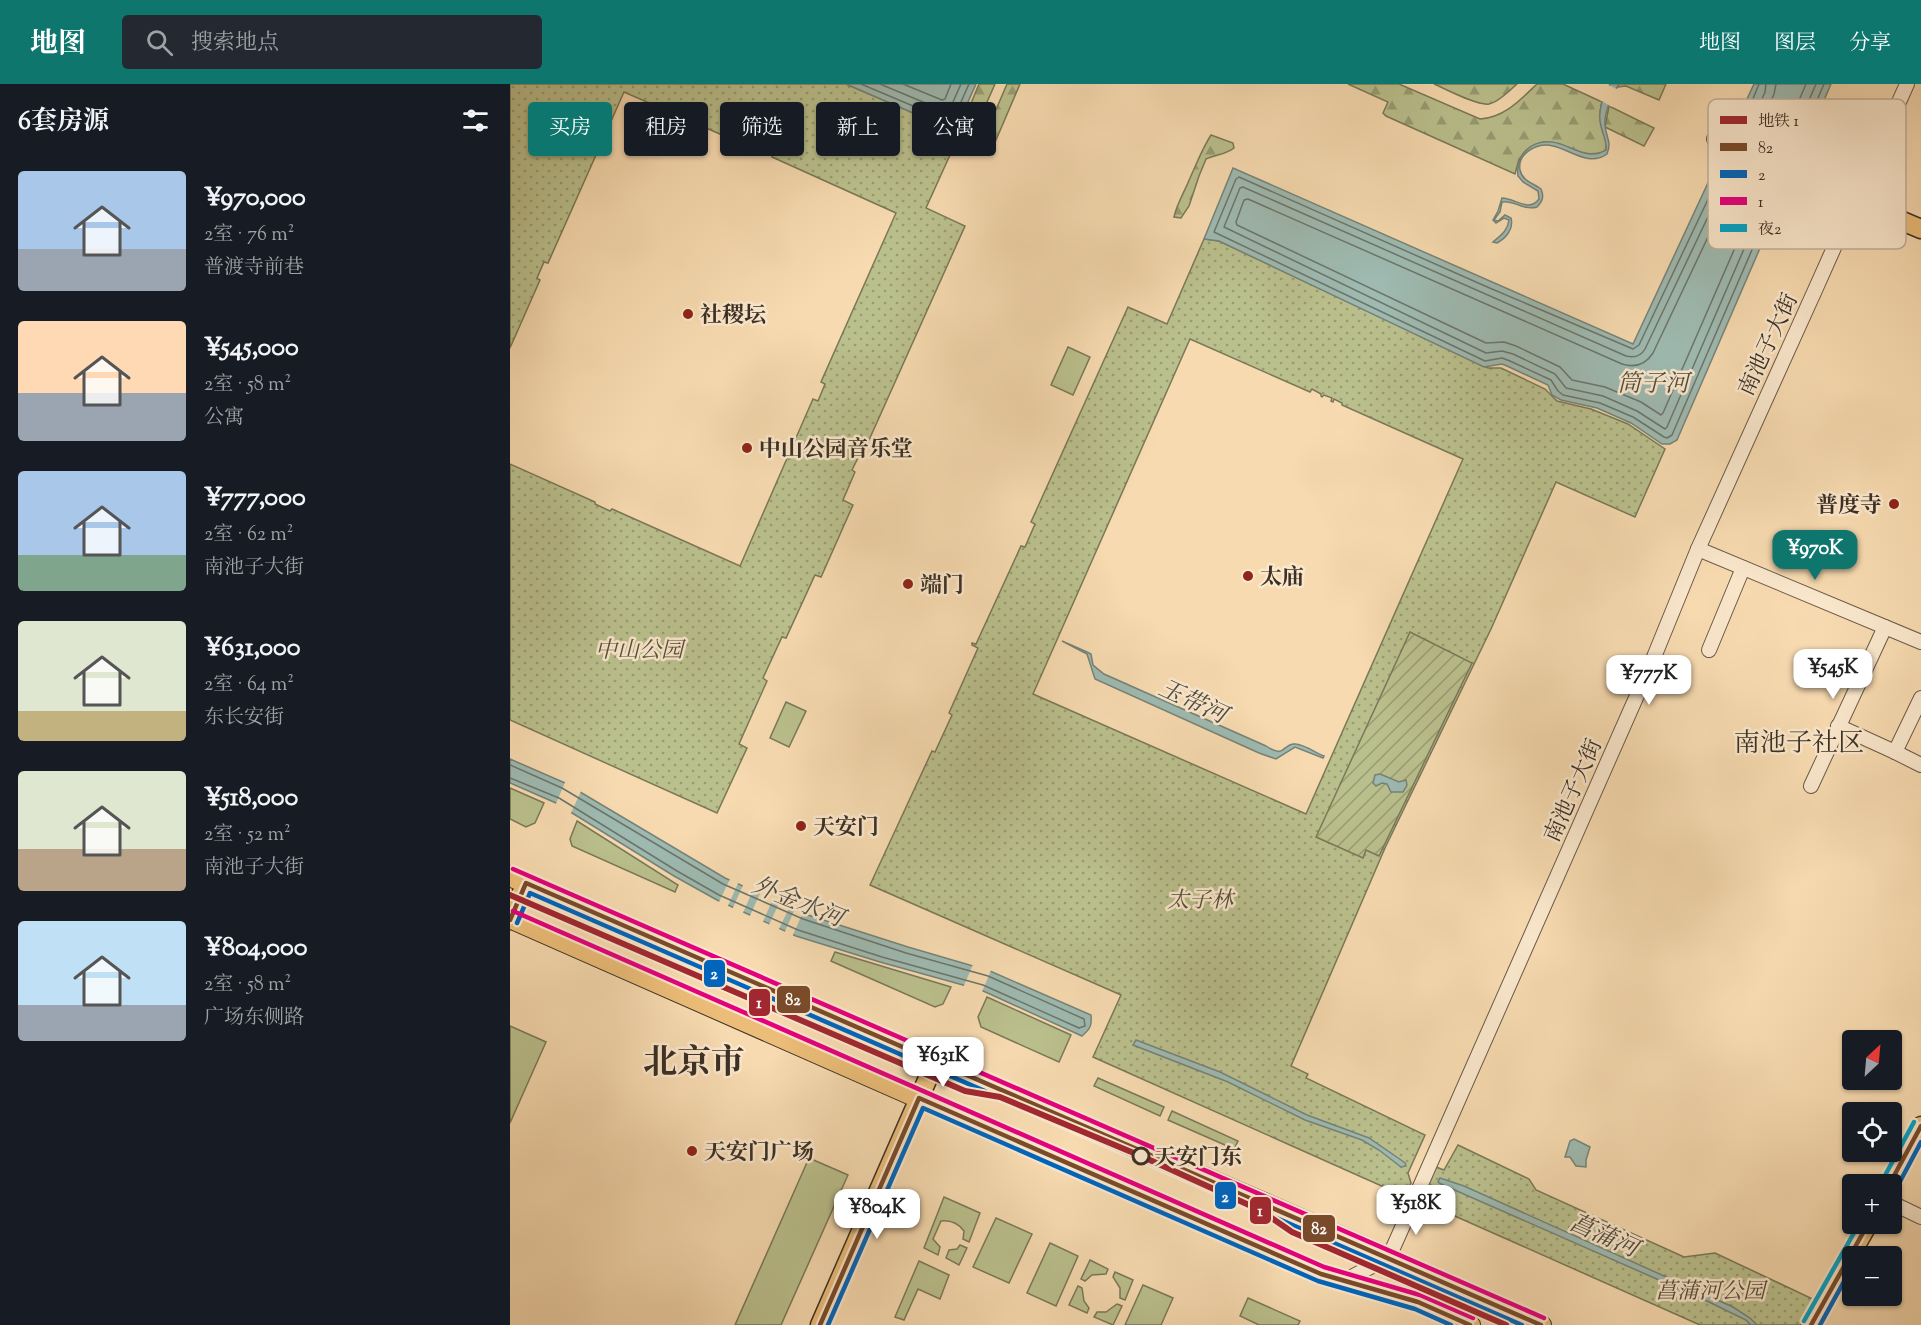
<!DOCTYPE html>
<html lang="zh">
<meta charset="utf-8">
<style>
body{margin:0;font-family:"Sorts Mill Goudy","Noto Serif SC",serif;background:#242831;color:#f1f3f6;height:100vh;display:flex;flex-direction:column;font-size:22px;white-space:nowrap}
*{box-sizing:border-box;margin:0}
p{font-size:20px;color:#9ea1a6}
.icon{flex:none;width:33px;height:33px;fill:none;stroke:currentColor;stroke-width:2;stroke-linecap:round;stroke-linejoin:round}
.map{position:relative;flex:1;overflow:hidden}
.panel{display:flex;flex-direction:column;background:#171b24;width:510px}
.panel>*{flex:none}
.hud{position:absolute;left:18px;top:18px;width:570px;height:54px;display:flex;gap:12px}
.needle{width:39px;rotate:26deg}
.tools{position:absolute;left:1332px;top:946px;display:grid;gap:12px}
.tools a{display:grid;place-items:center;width:60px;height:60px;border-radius:6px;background:#171b24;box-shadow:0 2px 4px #0004;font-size:30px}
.price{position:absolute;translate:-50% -51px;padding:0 14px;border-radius:12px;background:#fff;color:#222;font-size:20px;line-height:39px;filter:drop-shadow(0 2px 3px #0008)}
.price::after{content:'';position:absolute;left:50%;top:36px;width:18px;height:14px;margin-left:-9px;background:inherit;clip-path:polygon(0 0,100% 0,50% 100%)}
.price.active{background:#0f766e;color:#fff}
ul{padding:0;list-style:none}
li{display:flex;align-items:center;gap:18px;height:150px;padding:0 18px}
li span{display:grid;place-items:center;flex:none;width:168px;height:120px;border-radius:6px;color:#555}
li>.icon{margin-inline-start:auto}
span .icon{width:72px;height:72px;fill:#fffc;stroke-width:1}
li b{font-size:26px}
h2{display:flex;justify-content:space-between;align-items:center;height:72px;padding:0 18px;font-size:26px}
.chip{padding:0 21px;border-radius:6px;background:#171b24;box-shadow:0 2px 4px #0004;font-size:21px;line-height:54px}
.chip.active{background:#0f766e;color:#fff}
header{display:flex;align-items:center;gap:36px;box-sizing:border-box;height:84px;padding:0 30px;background:#0f766e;color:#fff}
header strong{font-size:28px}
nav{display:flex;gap:33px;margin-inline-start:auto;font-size:21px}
.search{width:420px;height:54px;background:#242831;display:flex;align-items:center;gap:15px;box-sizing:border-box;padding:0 21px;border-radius:6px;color:#9ea1a6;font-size:22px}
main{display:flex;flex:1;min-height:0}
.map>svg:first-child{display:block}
</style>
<header>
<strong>地图</strong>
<div class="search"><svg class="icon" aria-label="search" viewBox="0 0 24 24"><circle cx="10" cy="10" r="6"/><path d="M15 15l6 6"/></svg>搜索地点</div>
<nav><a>地图</a><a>图层</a><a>分享</a></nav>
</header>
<main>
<section class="panel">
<h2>6套房源<svg class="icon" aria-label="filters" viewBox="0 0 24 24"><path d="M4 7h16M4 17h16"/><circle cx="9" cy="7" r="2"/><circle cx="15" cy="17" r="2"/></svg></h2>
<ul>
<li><span style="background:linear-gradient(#a9c7e8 65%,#9aa5b1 0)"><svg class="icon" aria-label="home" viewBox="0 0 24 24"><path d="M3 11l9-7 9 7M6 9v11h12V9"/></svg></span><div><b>¥970,000</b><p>2室 · 76 m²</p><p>普渡寺前巷</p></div></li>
<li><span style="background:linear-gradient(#ffd9b3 60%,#9aa5b1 0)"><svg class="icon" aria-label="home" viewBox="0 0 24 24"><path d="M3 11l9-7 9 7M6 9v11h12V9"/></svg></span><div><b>¥545,000</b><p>2室 · 58 m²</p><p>公寓</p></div></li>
<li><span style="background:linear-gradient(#a9c7e8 70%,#7fa58c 0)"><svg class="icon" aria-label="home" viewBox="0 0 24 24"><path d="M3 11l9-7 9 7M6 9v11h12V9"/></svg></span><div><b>¥777,000</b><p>2室 · 62 m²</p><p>南池子大街</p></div></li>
<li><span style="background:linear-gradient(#dfe7d0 75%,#c2b280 0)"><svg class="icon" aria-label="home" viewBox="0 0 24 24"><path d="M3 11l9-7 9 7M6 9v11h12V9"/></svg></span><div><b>¥631,000</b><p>2室 · 64 m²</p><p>东长安街</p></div></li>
<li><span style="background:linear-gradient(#dfe7d0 65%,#b9a48a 0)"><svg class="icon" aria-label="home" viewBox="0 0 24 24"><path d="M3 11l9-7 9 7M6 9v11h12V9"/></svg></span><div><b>¥518,000</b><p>2室 · 52 m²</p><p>南池子大街</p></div></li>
<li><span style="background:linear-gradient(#bfe0f5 70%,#9aa5b1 0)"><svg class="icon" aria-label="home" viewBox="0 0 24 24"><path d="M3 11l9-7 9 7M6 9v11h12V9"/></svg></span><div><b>¥804,000</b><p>2室 · 58 m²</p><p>广场东侧路</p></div></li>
</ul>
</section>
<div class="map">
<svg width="1411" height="1241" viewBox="0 0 1411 1241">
<defs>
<pattern id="forest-firs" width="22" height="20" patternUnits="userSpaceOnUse" patternTransform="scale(1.5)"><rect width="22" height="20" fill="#bac08d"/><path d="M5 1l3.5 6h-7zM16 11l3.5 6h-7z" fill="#989c73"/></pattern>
<pattern id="park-dots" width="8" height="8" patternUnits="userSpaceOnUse" patternTransform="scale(1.5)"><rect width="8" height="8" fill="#bac08d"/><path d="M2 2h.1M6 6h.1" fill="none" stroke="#989c73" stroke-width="1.8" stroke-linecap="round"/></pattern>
<pattern id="garden-furrows" width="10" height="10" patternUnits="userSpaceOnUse" patternTransform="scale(1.5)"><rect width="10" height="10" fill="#bac08d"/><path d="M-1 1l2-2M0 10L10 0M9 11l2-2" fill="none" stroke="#989c73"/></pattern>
</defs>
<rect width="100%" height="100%" fill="#f7dab0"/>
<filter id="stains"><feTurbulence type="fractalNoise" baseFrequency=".00333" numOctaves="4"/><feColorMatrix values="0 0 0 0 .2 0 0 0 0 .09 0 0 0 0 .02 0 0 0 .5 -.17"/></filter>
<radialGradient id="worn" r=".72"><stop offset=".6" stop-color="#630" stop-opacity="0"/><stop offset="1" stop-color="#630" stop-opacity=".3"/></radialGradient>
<g fill="#bac08d" stroke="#7a7859" stroke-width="1.5">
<polygon points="558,263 580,273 563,311 541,301"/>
<polygon points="276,618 296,627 279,663 260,654"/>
<polygon points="0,704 34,719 25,739 16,743 0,735"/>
<polygon points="67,737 168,801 165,808 62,762 60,755"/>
<polygon points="325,868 441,903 433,920 425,923 321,877"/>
<polygon points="477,913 561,951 549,978 471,943 468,933"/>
<polygon points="0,942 36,958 0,1039"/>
<polygon points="588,994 654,1023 650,1032 584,1002"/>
<polygon points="662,1027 728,1057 724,1065 658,1036"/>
<polygon points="299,1074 338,1091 271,1241 225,1241"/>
<path d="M434,1113l36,16 -11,29 -6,-3 1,-8c-6,-8 -13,-11 -23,-10l-8,18 7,8 -2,8 -14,-7z"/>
<polygon points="486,1134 522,1150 499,1199 463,1183"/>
<polygon points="540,1159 568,1172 546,1222 517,1209"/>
<polygon points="450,1161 457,1164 449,1181 436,1174 439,1166 447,1165"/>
<polygon points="580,1176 598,1185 596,1190 582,1191 575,1197 571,1195"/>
<polygon points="409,1177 439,1191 430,1215 408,1205 394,1236 385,1233"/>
<polygon points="605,1188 623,1196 615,1216 610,1214 610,1204 603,1193"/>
<polygon points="633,1201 663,1214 651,1241 615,1241"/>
<polygon points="568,1202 572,1204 574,1217 579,1224 577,1229 559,1221"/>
<polygon points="738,1214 790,1237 788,1241 749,1241 730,1232"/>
<polygon points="607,1220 612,1222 603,1241 584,1233 587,1228 596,1228"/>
</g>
<g fill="url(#forest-firs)" stroke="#7a7859" stroke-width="1.5">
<polygon points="469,0 485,0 462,52 450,46"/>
<polygon points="497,0 510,0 483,63 475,68 470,63"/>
<path d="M838,0h51l81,35c25,-2 40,-19 57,-35h26l39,18c-6,23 7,30 4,48 -15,10 -46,-3 -62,-8l-17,8 -8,9 -4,15 -129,-58 -3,-3 5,-11z"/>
<path d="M924,0h83c-7,6 -18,18 -28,20 -12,2 -43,-15 -55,-20z"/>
<polygon points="1109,0 1156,0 1149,16 1116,2 1107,3"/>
<polygon points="1099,22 1144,44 1134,62 1095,43"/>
<path d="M701,51l22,8 1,5c-7,6 -19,7 -28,11l-7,17 -10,30 -8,12 -7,-1c3,-14 11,-26 16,-39 7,-15 12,-29 21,-43z"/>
</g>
<g fill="url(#park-dots)" stroke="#7a7859" stroke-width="1.5" fill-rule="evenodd">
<polygon points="0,0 336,0 450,49 416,124 455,142 355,365 353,364 342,386 345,388 333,416 343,421 312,491 311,493 305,491 276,554 272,553 253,594 257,597 229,660 237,664 207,729 0,636 0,380 85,418 85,420 100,427 102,425 230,482 303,315 308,317 315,300 311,298 386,129 262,73 263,69 237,58 235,61 114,8 38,179 34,178 27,194 30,196 0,264"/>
<path d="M694,155l15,2 269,127h13l44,21 12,12 34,8 37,15 37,25 -30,68 -79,-35 -65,147 -106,219 -94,218 17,8 -2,4 119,57 -17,38 3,10 -7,13 -311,-139 28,-62 -251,-110 62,-134 3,1 17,-37 -3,-2 29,-65 -6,-3v-2l4,1 45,-98 4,1 10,-23 -4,-2 97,-215 39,17zM680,255l120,53 2,-3 9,5v2l1,1 2,-2 8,3 -1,3 2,1 1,-3 8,4v2l121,54 -157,355 -273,-120z"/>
<polygon points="948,1061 1019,1095 1026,1106 1174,1173 1205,1169 1307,1217 1294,1241 1190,1241 911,1117 926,1083 934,1086"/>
</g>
<polygon fill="url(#garden-furrows)" stroke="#7a7859" stroke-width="1.5" points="900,548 962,579 869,772 856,766 853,774 806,753"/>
<g fill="#9ebab1" stroke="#768379" stroke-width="1.5">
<polygon points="336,0 466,0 445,47"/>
<path d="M1100,0h9c-7,11 -15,28 -14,41 1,13 7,16 2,29 -18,13 -36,-4 -54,-8 -15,-4 -36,7 -33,24 2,11 13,13 21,19 3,7 2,12 -4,18 -15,4 -24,-8 -35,-5l-2,10 -6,8 4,1 7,-6 6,3c3,11 -5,20 -14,25l-4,-1c8,-7 14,-10 16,-22l-5,-2 -8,5 -3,-3 5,-9 4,-13c13,0 27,15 37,1l-1,-8 -15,-9 -5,-6c-3,-21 13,-36 34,-34 18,2 36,20 54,8 1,-9 -3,-15 -5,-24 -4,-13 2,-31 9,-42z"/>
<polygon points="1244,0 1321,0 1167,356 1160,360 1152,360 1121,339 1087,324 1051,316 1042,311 1038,301 997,282 992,280 974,283 709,157 694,155 723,84 1123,260"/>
<path d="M552,557l25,11 4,2 2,11 11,9 162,72c21,14 16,-4 30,-2 9,1 20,9 28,12l-1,2 -28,-11 -19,12 -17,-6 -164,-74 -8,-25z"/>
<path d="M0,675l55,24 160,95 80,36 103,33 82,24 101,44c1,11 -1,14 -9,21l-101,-46 -101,-28 -84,-26 -79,-36 -43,-24 -118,-73 -46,-20z"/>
<polygon points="870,690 889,698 896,696 897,701 893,708 881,708 877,700 872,699 866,702 863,699 865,691"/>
<polygon points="626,956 710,988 797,1031 859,1054 891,1076 895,1079 896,1082 891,1083 869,1066 852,1056 795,1036 718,998 623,961"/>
<polygon points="1064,1055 1080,1063 1076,1076 1076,1083 1066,1082 1060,1073 1055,1073 1060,1057"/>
<polygon points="930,1094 954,1102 1223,1223 1240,1234 1247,1241 1241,1241 1236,1236 1199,1218 931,1100 928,1098"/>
</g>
<g fill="#f7dab0">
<polygon points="1096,0 1109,6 1102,23 1090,16"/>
<polygon points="56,696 72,705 60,731 45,722"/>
<polygon points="221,793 229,797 217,824 208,820"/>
<polygon points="234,799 244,804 232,831 222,826"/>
<polygon points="251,807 264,812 252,840 239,834"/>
<polygon points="271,815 281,820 268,847 258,843"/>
<polygon points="286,822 294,826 282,853 274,850"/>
<polygon points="464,878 482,884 471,910 453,904"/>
</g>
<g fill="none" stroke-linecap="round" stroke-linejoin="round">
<g stroke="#6c756b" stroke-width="1.5">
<polyline points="351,0 441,38 443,36 459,0"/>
<polyline points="370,0 437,28 439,27 451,0"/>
<polyline points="393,0 432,16 435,15 441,0"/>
<polyline points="1226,56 1249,0"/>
<polyline points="1233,59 1255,8 1256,0"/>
<polyline points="1241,62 1264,10 1266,0"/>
<polyline points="1219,71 1129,261 1123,265 975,202 729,93 726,95 704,148 975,277 992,274 1000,277 1041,296 1048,307 1053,311 1090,319 1123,333 1154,353 1157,354 1162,351 1273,94"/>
<polyline points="1265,73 1296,0"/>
<path d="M1226,74l-91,191c-4,7 -11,9 -19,7l-383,-169 -3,1 -16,39 262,126 16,-2 11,3 42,20 11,14 37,8 34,15 28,18 2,-2 109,-252"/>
<polyline points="1273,76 1306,0"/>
<path d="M1234,77l-91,192c-7,11 -18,15 -31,11l-374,-165 -4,1 -8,22 1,3 249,118 18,-1 12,4 44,21 12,13 33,7 36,15 20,13 2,-2 105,-241"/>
<polyline points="1280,79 1314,0"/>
<polyline points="0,681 52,704 213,800 293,835 396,869 478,892 574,935 575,942 569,944 473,901 372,873 288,846 209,811 167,787 49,714 0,694"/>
</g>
<g stroke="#6a5a48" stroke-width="16">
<g id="minor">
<polyline points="1204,55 1345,117"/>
<polyline points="1188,465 1411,558"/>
<polyline points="1199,566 1233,484"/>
<polyline points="1328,642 1385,668 1411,614"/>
<polyline points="1385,668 1411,681"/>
<polyline points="1301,702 1375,543"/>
<polyline points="905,1114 1144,573 1188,465 1306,204 1397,0"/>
<polyline points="1382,1119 1411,1133"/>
<polyline points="836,1196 879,1173 903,1119"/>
</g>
</g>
<g stroke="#3b3025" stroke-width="21">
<g id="major">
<polyline points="1345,117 1411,145"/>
<polyline points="0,836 16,799"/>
<polyline points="1379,1101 1411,1042"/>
<polyline points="310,1241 425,978"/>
<polyline points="1301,1241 1358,1140"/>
</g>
</g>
<g stroke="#3b3025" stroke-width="22">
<g id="highway">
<polyline points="0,792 425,978 770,1126 1031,1241"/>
<polyline points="0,834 629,1111 811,1190 908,1218 960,1241"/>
</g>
</g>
<use href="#minor" stroke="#fae7cc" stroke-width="14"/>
<use href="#major" stroke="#ecbd78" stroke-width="18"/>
<use href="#highway" stroke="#ecbd78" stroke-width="20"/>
<g stroke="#fae7cc" stroke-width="9">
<g id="bus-1">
<polyline points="0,836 16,799 1031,1241"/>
<polyline points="1379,1101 1411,1042"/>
<polyline points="310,1241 409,1014 811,1190 908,1218 960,1241"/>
<polyline points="1301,1241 1358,1140"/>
</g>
</g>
<g stroke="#fae7cc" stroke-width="9">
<g id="bus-2">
<polyline points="7,839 20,809 1012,1241"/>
<polyline points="1386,1105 1411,1058"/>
<polyline points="318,1241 413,1024 808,1197 905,1225 941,1241"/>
<polyline points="1310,1241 1342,1183"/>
</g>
</g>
<g stroke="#fae7cc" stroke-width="9">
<g id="bus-3">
<polyline points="3,785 1034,1234"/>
<polyline points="3,827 814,1183 910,1211 963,1234"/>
</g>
</g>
<g stroke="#fae7cc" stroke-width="9">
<g id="bus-4">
<polyline points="1372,1097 1404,1038"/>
<polyline points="1294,1237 1349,1140"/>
</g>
</g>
<use href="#bus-1" stroke="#7a4b2a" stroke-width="4.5"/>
<use href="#bus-2" stroke="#0065bd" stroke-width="4.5"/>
<use href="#bus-3" stroke="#e5007d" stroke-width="4.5"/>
<use href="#bus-4" stroke="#03a3c6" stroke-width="4.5"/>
<g stroke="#fae7cc" stroke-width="10">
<polyline id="metro-1" points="0,811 455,1007 490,1013 631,1072 750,1126 782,1148 996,1241"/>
</g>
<use href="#metro-1" stroke="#a12830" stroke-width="6"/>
</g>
<g fill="#8f2418" stroke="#fae7cc" stroke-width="2">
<circle cx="178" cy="230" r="6"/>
<circle cx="237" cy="364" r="6"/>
<circle cx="1384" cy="420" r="6"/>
<circle cx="738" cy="492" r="6"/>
<circle cx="398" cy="500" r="6"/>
<circle cx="291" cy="742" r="6"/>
<circle cx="182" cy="1067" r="6"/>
</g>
<circle fill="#fae7cc" stroke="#3b3025" stroke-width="3" cx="631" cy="1072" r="8"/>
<g text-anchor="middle" stroke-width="5" stroke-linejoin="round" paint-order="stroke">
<g font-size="22" font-weight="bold" fill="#3b3025" stroke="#fae7cc" text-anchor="start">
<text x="190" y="238">社稷坛</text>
<text x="249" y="372">中山公园音乐堂</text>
<text x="1372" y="428" text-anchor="end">普度寺</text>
<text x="750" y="500">太庙</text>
<text x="410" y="508">端门</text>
<text x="303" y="750">天安门</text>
<text x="194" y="1075">天安门广场</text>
</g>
<g font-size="22" fill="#3b3025" stroke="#fae7cc">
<text transform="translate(1257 260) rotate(-65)" y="8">南池子大街</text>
<text transform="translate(1062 706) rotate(-66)" y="8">南池子大街</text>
</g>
<g font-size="22" font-style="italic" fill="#544d3a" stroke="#fae7cc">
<text x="129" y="573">中山公园</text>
<text x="690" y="823">太子林</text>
<text x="1200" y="1214">菖蒲河公园</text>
</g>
<g font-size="22" font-weight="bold" fill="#3b3025" stroke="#fae7cc" text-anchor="start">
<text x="644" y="1080">天安门东</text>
</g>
<g font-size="24" font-style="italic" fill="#4f4c41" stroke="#fae7cc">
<text x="1143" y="307">筒子河</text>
<text transform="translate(683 617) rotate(25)" y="8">玉带河</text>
<text transform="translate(288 817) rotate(22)" y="8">外金水河</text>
<text transform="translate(1094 1151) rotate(24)" y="8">菖蒲河</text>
</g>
<g font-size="26" fill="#3b3025" stroke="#fae7cc">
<text x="1289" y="667">南池子社区</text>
</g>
<g font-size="34" font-weight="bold" fill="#3b3025" stroke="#fae7cc">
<text x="184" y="989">北京市</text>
</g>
</g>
<rect x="1198" y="15" width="198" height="150" rx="9" fill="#fae7cc" stroke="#c1b09a" stroke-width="1.5"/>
<rect x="1210" y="32" width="27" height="8" fill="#a12830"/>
<rect x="1210" y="59" width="27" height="8" fill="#7a4b2a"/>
<rect x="1210" y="86" width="27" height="8" fill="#0065bd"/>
<rect x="1210" y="113" width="27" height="8" fill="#e5007d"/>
<rect x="1210" y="140" width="27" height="8" fill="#03a3c6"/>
<g font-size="16" fill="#3b3025">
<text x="1248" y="42">地铁 1</text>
<text x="1248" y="69">82</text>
<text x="1248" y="96">2</text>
<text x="1248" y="123">1</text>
<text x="1248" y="150">夜2</text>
</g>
<g stroke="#fae7cc" stroke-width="2">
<rect x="193" y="875" width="23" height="29" rx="6" fill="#0065bd"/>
<rect x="266" y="901" width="35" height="29" rx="6" fill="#7a4b2a"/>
<rect x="238" y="904" width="23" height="29" rx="6" fill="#a12830"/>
<rect x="704" y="1097" width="23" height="29" rx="6" fill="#0065bd"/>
<rect x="739" y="1112" width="23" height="29" rx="6" fill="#a12830"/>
<rect x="792" y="1130" width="34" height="29" rx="6" fill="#7a4b2a"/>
</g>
<g font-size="16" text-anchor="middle" font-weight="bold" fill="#fff">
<text x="204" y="895">2</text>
<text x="283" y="921">82</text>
<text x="249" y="924">1</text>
<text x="715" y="1118">2</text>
<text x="750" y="1132">1</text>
<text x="809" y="1150">82</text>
</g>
<rect width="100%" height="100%" filter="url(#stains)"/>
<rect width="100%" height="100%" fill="url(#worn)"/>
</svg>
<div class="tools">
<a><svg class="needle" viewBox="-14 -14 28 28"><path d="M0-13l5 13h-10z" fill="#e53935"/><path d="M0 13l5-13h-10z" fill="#9ea1a6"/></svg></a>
<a><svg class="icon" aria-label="locate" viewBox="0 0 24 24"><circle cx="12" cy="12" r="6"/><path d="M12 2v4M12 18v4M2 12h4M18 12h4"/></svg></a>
<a>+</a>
<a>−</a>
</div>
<b class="price active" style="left:1305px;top:497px">¥970K</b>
<b class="price" style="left:1323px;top:616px">¥545K</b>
<b class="price" style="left:1139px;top:622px">¥777K</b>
<b class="price" style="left:433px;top:1004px">¥631K</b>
<b class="price" style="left:906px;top:1152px">¥518K</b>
<b class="price" style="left:367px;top:1156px">¥804K</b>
<div class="hud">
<a class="chip active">买房</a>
<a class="chip">租房</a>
<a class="chip">筛选</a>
<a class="chip">新上</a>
<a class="chip">公寓</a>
</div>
</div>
</main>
